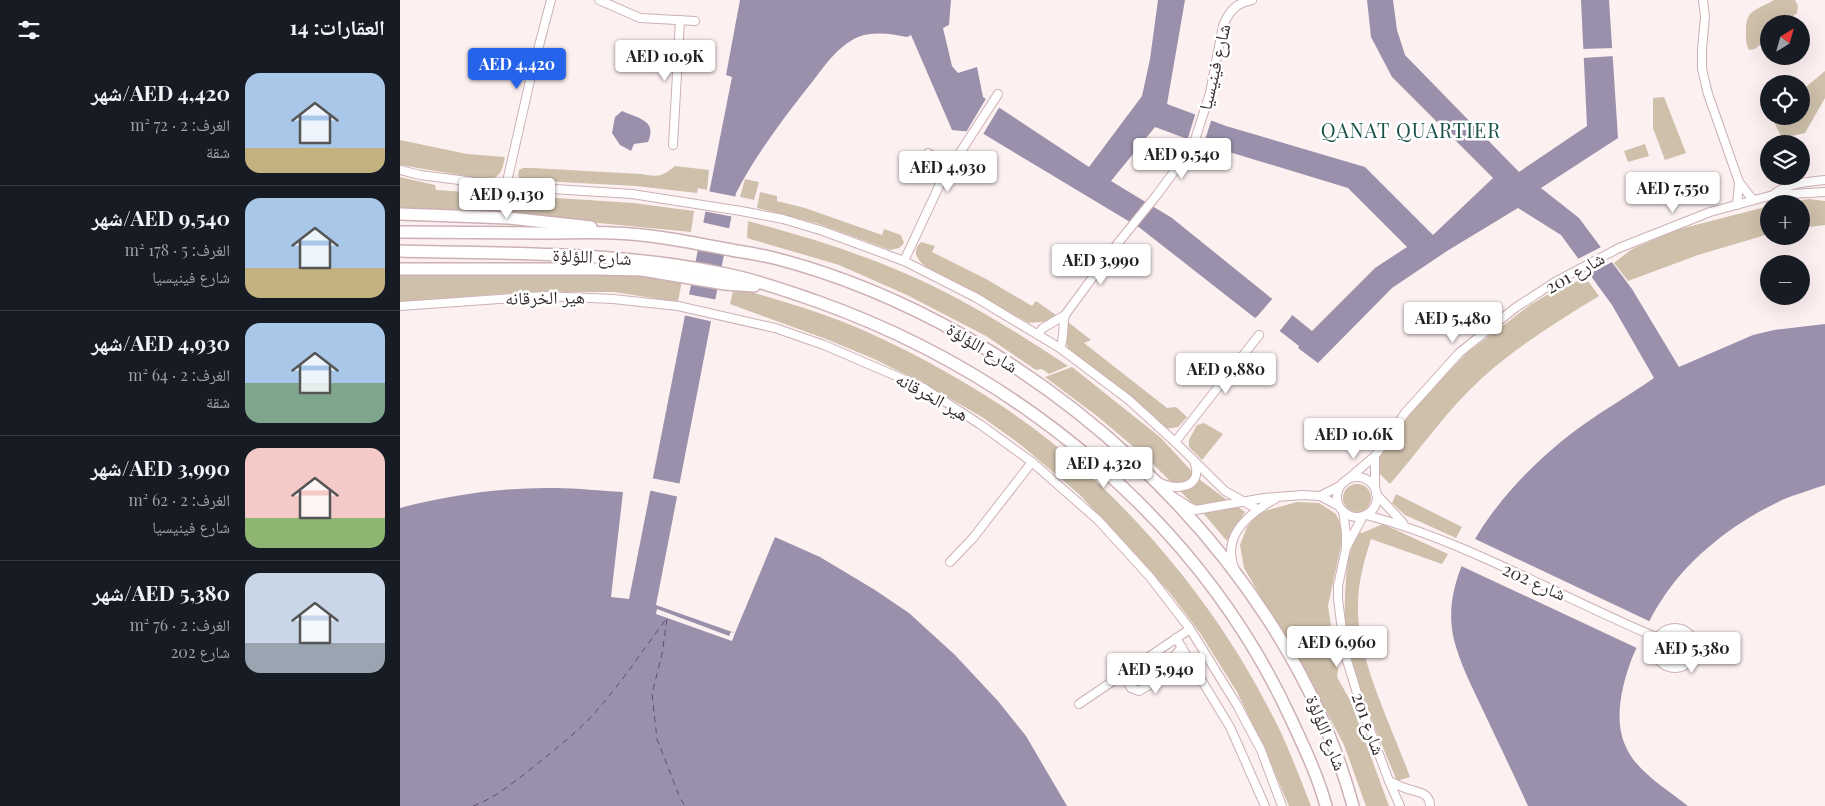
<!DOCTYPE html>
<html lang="ar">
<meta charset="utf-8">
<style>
body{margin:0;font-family:"Playfair Display","Noto Naskh Arabic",serif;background:#242831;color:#f1f3f6;direction:rtl;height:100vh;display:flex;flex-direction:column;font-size:19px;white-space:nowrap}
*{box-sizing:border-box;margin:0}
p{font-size:16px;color:#9ea1a6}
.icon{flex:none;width:28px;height:28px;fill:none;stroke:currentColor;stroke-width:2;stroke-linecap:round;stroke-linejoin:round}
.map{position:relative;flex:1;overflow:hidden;direction:ltr}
.drawer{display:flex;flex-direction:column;background:#171b24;width:400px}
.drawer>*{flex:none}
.needle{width:32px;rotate:37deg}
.buttons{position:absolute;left:1360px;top:15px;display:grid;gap:10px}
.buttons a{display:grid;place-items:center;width:50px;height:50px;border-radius:50%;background:#171b24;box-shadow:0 5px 20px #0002;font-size:25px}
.price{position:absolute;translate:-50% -42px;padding:0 11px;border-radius:5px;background:#fff;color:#222;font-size:16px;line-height:32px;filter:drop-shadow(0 1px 2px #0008)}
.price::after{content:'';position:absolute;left:50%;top:30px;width:15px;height:11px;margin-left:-8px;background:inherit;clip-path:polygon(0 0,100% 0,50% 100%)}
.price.current{background:#2563eb;color:#fff}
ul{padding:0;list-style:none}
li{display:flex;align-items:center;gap:15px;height:125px;padding:0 15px}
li+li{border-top:1px solid #363941}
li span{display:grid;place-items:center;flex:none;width:140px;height:100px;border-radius:15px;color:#555}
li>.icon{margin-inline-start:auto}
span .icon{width:60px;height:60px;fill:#fffc;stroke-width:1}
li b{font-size:21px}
h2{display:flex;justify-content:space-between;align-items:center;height:60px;padding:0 15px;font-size:21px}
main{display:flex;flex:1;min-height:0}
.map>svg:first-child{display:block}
</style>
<main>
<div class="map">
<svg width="1425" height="806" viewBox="0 0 1425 806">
<rect width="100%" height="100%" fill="#fdf0f1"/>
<g fill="#cec0ab">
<path d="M1374,0h21l3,6 -1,7 -13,11h-15v13l-14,12 -6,1c-3,-6 -3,-10 -3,-16 -1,-25 9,-23 28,-34z"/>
<polygon points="1425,71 1425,98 1405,133 1382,138 1371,116 1401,116 1401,91"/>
<polygon points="1264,97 1286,153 1265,160 1253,128 1253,98"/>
<path d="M0,140l67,14 38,3c-2,10 -3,17 -12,22l-15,-1 -78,-13z"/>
<polygon points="1245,144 1249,156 1228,162 1224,151"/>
<path d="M275,166l34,4 -2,20 -9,-2 -1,5 -61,-7 -95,-5 -1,2c-9,0 -25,2 -21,-13l4,-2h10l108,6c17,3 21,3 34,-8z"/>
<polygon points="0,177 35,185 36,190 233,203 294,211 291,232 106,214 0,211"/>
<polygon points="345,179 359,182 354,200 340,197"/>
<polygon points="360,192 377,196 377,201 405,208 482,235 484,229 501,235 504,243 499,248 490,250 419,224 357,208"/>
<polygon points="1409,199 1425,201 1425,225 1401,228 1401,204 1378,204"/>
<polygon points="1369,206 1369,234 1298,255 1228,281 1214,263 1232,249 1276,230"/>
<path d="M348,221c66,18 132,38 193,69 44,22 86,49 127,76l-19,8 -7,-5 -6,1 -50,-34 -79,-41 -68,-30 -92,-27z"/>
<path d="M521,242l14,4 -3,6 54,27 46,27 4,-5 20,14 -5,6 -22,2 -103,-56c-9,-8 -15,-15 -5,-25z"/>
<polygon points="0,274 51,276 221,275 282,280 278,302 214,292 127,292 0,302"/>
<path d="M1185,277l14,19c-41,25 -83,51 -119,84 -34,31 -60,70 -90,104l-13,-13 1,-16 39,-52 50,-50 63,-48 39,-23 2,2z"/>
<path d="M334,287c44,13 88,25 131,44 73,33 149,77 209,130 79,70 147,154 195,248 17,31 29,64 42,97h-22l-27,-62 -25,-52 -37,-59 -30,-40 -90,-98 -59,-50 -39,-28 -57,-33 -53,-26 -46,-19 -96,-35z"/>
<polygon points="668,322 691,340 684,343 767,408 776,407 787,417 778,427 765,429 669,351 665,339"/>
<polygon points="672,367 760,437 799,479 827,500 803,506 794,505 748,459 697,416 645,377"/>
<polygon points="804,423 823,434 802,460 789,447 789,440 797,425"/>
<circle cx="957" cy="498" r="14"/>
<polygon points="996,494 1062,527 1056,538 1005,515 992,503"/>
<polygon points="897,502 919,503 936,514 941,526 942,541 928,606 938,670 937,677 950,700 989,806 966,806 944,745 911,682 844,568 840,545 847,527 858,513"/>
<polygon points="837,506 845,512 827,541 803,513"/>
<path d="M983,524l65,30 -6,10 -71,-25c-7,22 -13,43 -13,67 -2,51 35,123 52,171l-13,4c-17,-41 -36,-83 -47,-126 -6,-24 -6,-52 -4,-76 1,-18 4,-32 14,-47l2,1z"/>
</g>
<g fill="#9a90ab" fill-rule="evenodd">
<path d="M340,0h211l-2,25 -6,3 9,38 6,7 19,-6 6,30 106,70 53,-71 8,-37 8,-59h27l-18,104 59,22 139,41 68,68 60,-57 -101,-101 -21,-40 -4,-37h26l4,30 8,25 114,117 68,-46 -6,-126h28l9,138 -77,50 38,30 53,71 47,78 74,-32 21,-5 51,-6v161c-14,5 -29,9 -43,15 -47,22 -93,57 -121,101 -12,18 -20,38 -29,57 -10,27 -19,62 -6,89 10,24 42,43 62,59h-160c-15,-33 -31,-66 -47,-100 -10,-21 -21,-43 -27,-66 -19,-78 62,-164 118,-207 26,-20 55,-36 82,-55l-42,-73 -51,-70 -43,-27 -71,43 -55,37 -74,75 -20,-15 1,-2 -40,-31 -4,3 -115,-90 -158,-95 -30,-3 -41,-95 -4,2c-16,-3 -33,-6 -49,0 -23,10 -38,36 -53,54 -26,33 -50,66 -69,102l-80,412 79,28 40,-96 45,20 55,33 34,23 46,42 43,46 28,35 41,70h-667v-298c50,-13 103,-21 155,-20 23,0 46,3 68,4l-12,105 18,2 103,-522 -6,-2zM755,127l35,13 158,48 59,59 -32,21 -63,63 -140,-113 -61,-37z"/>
<path d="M222,111c15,7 36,9 26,31l-14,2 -3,7 -11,-6 -8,-12 3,-16z"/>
<path d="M1273,634l4,13 12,1 -3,11 -10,4 -1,-13 -14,1c-1,-9 4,-14 12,-17z"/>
</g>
<g fill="#fdf0f1">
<polygon points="1214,48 1215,56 1182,58 1182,49"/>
<polygon points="587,97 600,106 582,136 565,134"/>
<polygon points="796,112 812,118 803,146 787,141"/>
<polygon points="307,191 338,197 334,217 303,211"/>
<polygon points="301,222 332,229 327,255 296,249"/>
<polygon points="1203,246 1214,261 1187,275 1176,260"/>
<polygon points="287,294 318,300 314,322 283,315"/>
<polygon points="874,297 894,313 878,333 859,318 856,321 854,320"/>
<polygon points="251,478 282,484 279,497 248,490"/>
<polygon points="1073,538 1251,622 1239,649 1059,565"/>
<polygon points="257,609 329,636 331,632 335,633 332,641 256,614"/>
</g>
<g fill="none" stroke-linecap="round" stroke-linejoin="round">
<g stroke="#5c4b76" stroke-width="1" stroke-dasharray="6 5" stroke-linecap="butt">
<polyline points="267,619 262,654 252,694 257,739 280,798 285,806"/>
<path d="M73,806c20,-7 37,-21 54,-34 21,-17 42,-33 61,-52 30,-31 53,-68 79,-102"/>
</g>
<g stroke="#cdb0b3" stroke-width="10">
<g id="minor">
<polyline points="199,0 240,18 295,21"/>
<polyline points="1303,0 1305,17 1302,49 1302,69 1308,94 1339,182 1353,200"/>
<polyline points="273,145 280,20"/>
<polyline points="528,153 534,157"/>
<polyline points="0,170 20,175 106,186 232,194 341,211 383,219 423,231 504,261 575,297 660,348 729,400 775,442 825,491 857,509"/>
<polyline points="106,186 131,76 151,0"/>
<path d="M1373,195c14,-12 34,-13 52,-15"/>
<polyline points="1337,205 1339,182"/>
<polyline points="504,261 541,182 598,94"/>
<polyline points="0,306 144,296 213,299 278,306 375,328 424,345 524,388 581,425 632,462 698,520 750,577 790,629 837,705 861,750 882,806"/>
<polyline points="638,334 643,328 665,315"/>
<path d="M660,348c5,-10 2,-22 5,-33l53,-72 38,-47 37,-50 17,-53 13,-67c6,-15 13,-23 29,-26"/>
<polyline points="775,442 859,335"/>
<circle cx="957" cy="497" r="20"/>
<polyline points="948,479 975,456 1005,413 1059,353 1115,308 1155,282 1219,248 1310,212 1373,195 1425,192"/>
<path d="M757,481c15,10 46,9 38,-17"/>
<polyline points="975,488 975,456"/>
<polyline points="976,494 1003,523"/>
<polyline points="920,496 940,486"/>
<polyline points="774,497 791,508 796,510 864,498 902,495 920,496 939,506"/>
<polyline points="943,511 946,533 946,548 938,586 938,599 945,654 961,706 989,781"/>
<path d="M966,515c100,26 196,83 292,123"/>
<polyline points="947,546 963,516"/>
<polyline points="550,562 573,538 632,462"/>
<path d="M836,572c-17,-35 12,-58 39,-73"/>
<circle cx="1275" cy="648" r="20"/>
<polyline points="776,638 830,727 865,806"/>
<polyline points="723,674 731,688 739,691 760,679 766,666 782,647"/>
<polyline points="679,704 790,629"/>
<path d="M1000,806l-11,-25c5,2 10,5 16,7 10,4 25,3 25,18"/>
</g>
</g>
<g stroke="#cdb0b3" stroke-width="14">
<g id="secondary">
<polyline points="0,214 109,218 191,227"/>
<path d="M0,232c49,0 97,1 146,1 22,0 44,-1 66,0 38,1 77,9 114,16 16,3 32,5 48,9 256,66 509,290 579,548"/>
<path d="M0,251c109,3 219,0 326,23 31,6 61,17 90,27 203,72 384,220 475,418 13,28 27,57 35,87"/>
<polyline points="0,269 196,269 242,270 325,284 354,286"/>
</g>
</g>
<use href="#minor" stroke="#fff" stroke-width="8"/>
<use href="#secondary" stroke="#fff" stroke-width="11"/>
</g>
<g text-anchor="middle" stroke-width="5" stroke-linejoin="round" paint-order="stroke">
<g font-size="18" fill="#382d2e" stroke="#fff">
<text transform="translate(815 67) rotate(-77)" y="6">شارع فينيسيا</text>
<text transform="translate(192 257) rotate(3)" y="6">شارع اللؤلؤة</text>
<text transform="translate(1175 273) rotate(-30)" y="6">شارع 201</text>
<text transform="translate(145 298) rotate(-1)" y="6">هير الخرقانه</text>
<text transform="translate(582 348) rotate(31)" y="6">شارع اللؤلؤة</text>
<text transform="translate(532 397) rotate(29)" y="6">هير الخرقانه</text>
<text transform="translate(1134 582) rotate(24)" y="6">شارع 202</text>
<text transform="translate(968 724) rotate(70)" y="6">شارع 201</text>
<text transform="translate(926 733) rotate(68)" y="6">شارع اللؤلؤة</text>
</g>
<g font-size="20" letter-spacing="1" fill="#1a5249" stroke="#fff">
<text x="1011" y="138">QANAT QUARTIER</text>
</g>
</g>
</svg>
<div class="buttons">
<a><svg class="needle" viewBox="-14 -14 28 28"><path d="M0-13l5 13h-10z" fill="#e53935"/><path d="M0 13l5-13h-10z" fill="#9ea1a6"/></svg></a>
<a><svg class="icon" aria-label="locate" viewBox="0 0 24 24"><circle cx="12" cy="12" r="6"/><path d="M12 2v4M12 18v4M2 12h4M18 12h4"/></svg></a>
<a><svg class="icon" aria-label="layers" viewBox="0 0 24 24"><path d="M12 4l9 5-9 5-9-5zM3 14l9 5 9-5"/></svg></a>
<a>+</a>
<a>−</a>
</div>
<b class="price" style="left:265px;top:82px">AED 10.9K</b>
<b class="price current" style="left:117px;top:90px">AED 4,420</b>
<b class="price" style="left:782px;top:180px">AED 9,540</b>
<b class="price" style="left:548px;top:193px">AED 4,930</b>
<b class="price" style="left:1273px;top:214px">AED 7,550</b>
<b class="price" style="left:107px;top:220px">AED 9,130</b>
<b class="price" style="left:701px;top:286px">AED 3,990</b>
<b class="price" style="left:1053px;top:344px">AED 5,480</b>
<b class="price" style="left:826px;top:395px">AED 9,880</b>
<b class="price" style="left:954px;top:460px">AED 10.6K</b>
<b class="price" style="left:704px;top:489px">AED 4,320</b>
<b class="price" style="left:937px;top:668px">AED 6,960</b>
<b class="price" style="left:1292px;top:674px">AED 5,380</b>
<b class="price" style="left:756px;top:695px">AED 5,940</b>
</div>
<section class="drawer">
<h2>العقارات: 14<svg class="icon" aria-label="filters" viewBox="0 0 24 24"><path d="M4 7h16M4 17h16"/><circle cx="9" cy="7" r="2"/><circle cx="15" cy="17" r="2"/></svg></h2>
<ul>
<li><span style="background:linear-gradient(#a9c7e8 75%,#c2b280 0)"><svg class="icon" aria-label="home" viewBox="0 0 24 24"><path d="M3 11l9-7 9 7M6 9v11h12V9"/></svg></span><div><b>AED 4,420/شهر</b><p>الغرف: 2 · 72 m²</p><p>شقة</p></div></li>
<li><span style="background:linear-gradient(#a9c7e8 70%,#c2b280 0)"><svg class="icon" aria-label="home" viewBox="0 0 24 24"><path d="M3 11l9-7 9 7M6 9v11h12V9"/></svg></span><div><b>AED 9,540/شهر</b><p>الغرف: 5 · 178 m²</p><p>شارع فينيسيا</p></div></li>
<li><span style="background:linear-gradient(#a9c7e8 60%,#7fa58c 0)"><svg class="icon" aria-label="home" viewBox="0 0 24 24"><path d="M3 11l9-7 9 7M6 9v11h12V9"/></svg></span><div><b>AED 4,930/شهر</b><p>الغرف: 2 · 64 m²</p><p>شقة</p></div></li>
<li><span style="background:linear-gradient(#f6c9c9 70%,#8fb573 0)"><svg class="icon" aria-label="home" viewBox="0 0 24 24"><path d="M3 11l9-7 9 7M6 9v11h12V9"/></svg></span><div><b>AED 3,990/شهر</b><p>الغرف: 2 · 62 m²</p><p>شارع فينيسيا</p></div></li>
<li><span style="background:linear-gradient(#c9d6e8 70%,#9aa5b1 0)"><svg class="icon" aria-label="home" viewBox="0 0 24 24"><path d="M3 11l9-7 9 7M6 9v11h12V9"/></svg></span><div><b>AED 5,380/شهر</b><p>الغرف: 2 · 76 m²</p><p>شارع 202</p></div></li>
</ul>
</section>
</main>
